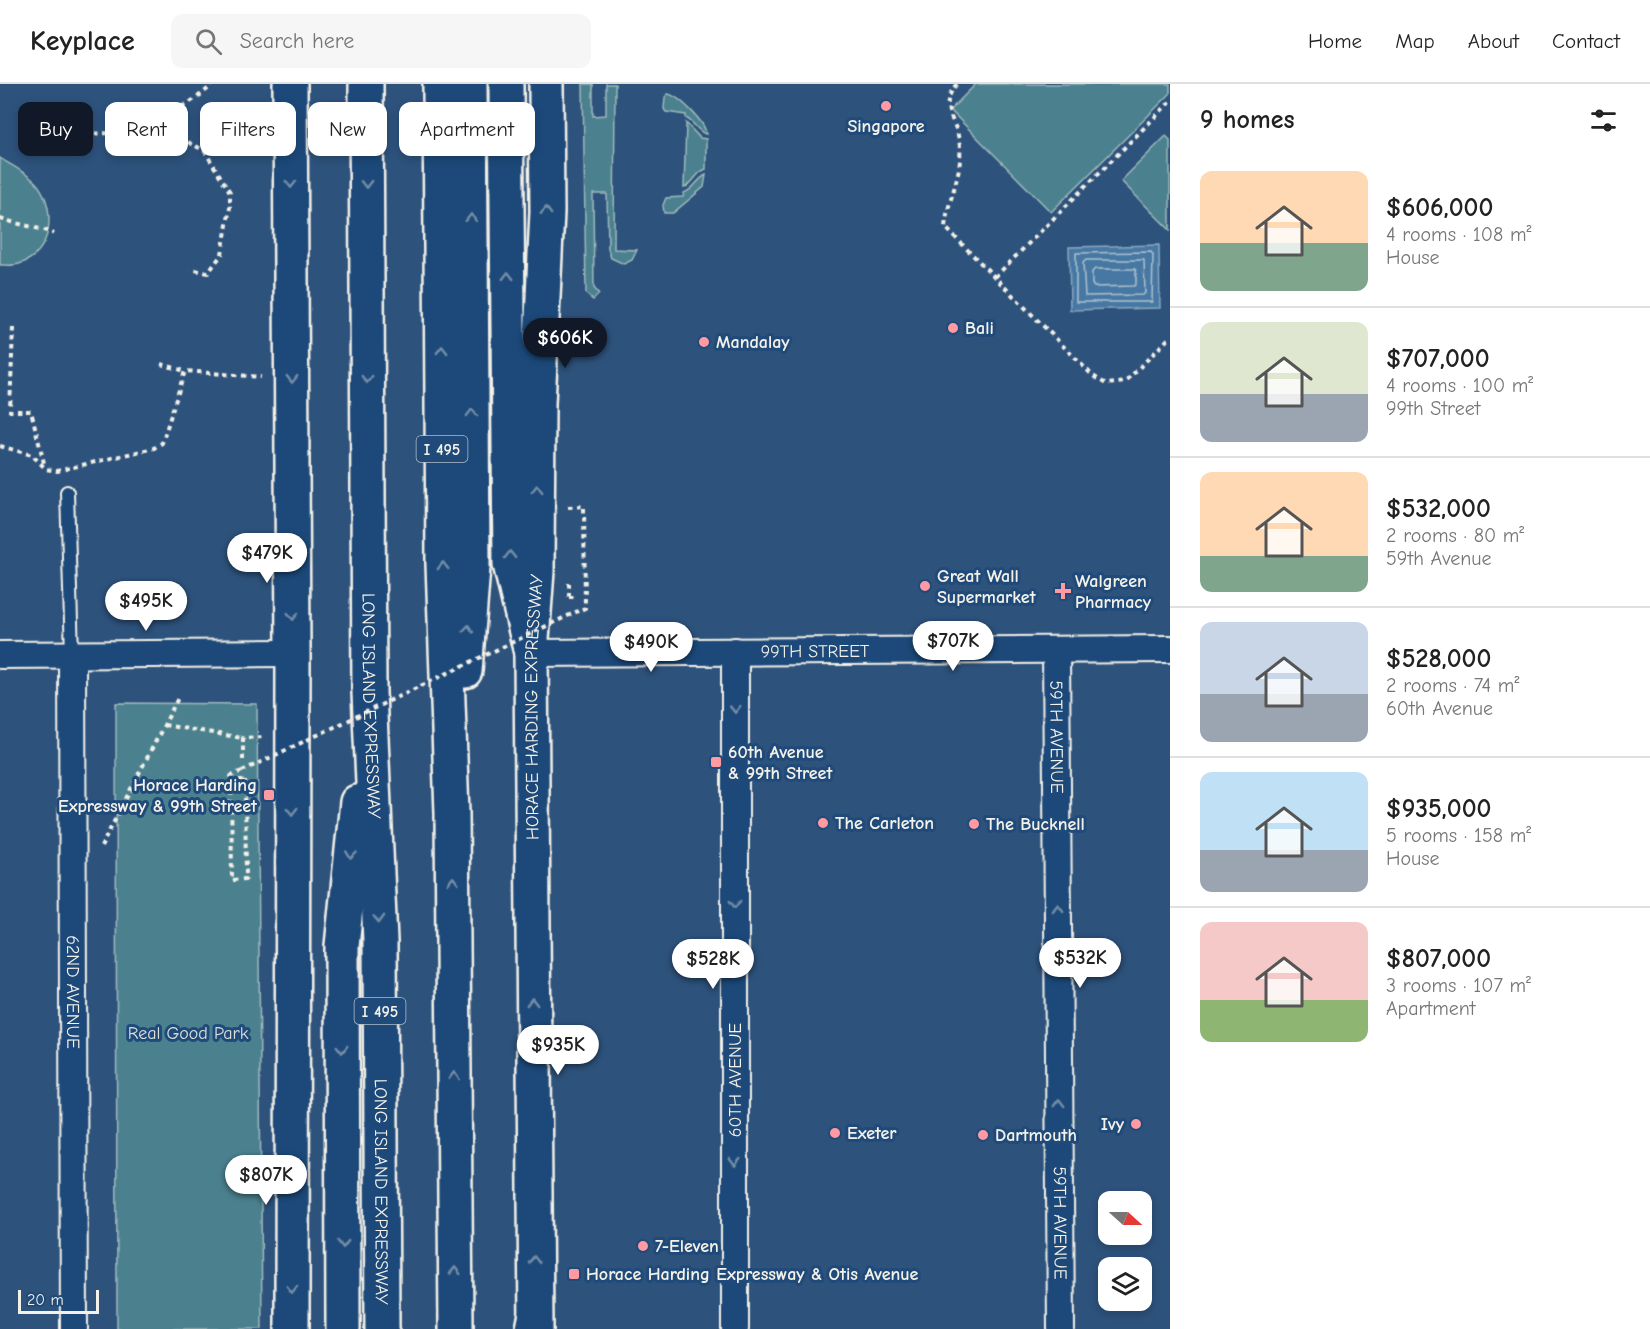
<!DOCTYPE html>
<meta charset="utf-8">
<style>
body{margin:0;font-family:"Comic Neue",sans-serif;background:#f6f6f6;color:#222;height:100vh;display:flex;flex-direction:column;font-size:22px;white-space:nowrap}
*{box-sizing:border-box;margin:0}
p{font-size:20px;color:#767676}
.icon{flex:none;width:33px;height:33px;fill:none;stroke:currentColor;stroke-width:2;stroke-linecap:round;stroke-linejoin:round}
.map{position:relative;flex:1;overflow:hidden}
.details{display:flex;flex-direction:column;background:#fff;width:480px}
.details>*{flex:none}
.hud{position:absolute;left:18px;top:18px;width:570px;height:54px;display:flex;gap:12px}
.needle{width:39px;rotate:111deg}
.tools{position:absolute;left:1098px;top:1107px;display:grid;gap:12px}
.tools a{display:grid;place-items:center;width:54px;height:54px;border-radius:12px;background:#fff;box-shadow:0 3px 9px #0003;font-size:30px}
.scale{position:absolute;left:18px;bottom:15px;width:81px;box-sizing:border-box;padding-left:6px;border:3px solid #f4f1e8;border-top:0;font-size:16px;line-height:21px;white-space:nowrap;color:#f4f1e8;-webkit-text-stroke:4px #1f4a7a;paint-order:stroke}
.price{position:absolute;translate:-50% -51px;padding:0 14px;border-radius:21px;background:#fff;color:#222;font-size:20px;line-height:39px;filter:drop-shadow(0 2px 3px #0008)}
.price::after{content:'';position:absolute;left:50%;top:36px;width:18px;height:14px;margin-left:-9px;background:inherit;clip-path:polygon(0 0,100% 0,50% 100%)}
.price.active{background:#111827;color:#fff}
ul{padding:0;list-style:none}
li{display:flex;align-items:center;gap:18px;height:150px;padding:0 30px}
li+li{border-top:2px solid #e0e0e0}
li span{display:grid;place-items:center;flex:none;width:168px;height:120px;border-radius:12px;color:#555}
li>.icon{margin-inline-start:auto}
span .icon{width:72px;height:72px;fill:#fffc;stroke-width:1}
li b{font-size:26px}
h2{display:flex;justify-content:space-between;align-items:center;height:72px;padding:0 30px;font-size:26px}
.tag{padding:0 21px;border-radius:12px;background:#fff;box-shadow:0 3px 9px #0003;font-size:21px;line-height:54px}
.tag.active{background:#111827;color:#fff}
header{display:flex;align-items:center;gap:36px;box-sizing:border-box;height:84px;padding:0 30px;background:#fff;border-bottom:2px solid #e0e0e0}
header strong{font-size:28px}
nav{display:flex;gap:33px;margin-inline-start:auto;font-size:21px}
.search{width:420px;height:54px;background:#f6f6f6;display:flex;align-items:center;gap:15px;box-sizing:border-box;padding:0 21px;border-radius:12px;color:#767676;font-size:22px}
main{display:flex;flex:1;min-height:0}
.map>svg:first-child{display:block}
</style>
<header>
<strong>Keyplace</strong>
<div class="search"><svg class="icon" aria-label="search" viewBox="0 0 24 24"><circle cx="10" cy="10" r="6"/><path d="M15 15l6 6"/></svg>Search here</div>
<nav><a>Home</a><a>Map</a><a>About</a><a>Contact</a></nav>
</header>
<main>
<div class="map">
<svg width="1170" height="1245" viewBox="0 0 1170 1245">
<rect width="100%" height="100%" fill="#2d527c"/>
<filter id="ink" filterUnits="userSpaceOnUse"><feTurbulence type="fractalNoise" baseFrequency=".0167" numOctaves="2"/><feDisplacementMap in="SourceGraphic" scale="12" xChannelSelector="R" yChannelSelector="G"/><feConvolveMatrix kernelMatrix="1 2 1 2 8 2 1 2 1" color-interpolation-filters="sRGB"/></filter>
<g filter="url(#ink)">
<g fill="#4b818f" stroke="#a0b9bc" stroke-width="1.5">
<polygon points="583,0 593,0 593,32 606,31 606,0 615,0 614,165 637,166 632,176 624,180 611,174 608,165 607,110 593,110 594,204 599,210 593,216 586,210"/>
<polygon points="976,0 1170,0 1170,10 1051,128 950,26"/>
<path d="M668,10c11,2 38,29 38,40 -8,-2 -12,-12 -20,-16v-3l-20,-3 -2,-3 1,-12z"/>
<path d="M686,39l14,15 6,1v30c-10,3 -12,14 -22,19z"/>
<polygon points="1166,52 1170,56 1170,146 1121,97"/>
<path d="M0,74c12,8 29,16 38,27 19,25 14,69 -19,79 -6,2 -13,1 -19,1z"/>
<path d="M706,91l-2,12 -31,26h-9l-1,-8 3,-7 17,-1 1,-4c10,-3 13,-14 22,-18z"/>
<polygon points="116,619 257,620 262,1245 117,1245"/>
</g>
<polygon fill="#4778a4" stroke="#8ca8bf" stroke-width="1.5" points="1159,161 1160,224 1070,226 1069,163"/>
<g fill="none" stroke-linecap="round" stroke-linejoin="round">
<g stroke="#afc1cd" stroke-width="1.5">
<polygon points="1151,168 1153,171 1152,218 1076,218 1076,169"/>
<polygon points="1086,176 1144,176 1145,209 1143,211 1085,212 1083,179"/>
<polygon points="1095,185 1135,185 1136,187 1136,200 1134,202 1094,203 1092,200 1092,188"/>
</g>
<g stroke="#f4f1e8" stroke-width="16">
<polyline id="lane" points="67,408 72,570"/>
</g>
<g stroke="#f4f1e8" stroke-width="30">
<g id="street">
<path id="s1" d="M1056,566l5,679"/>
<polyline points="735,567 735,1245"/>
<path id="s2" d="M531,569l639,-4"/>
<path id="s3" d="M72,570l2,675"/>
<polyline points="0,571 293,569"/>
</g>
</g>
<g stroke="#f4f1e8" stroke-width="38">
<g id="secondary">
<polyline points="290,0 293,569 292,1245"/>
<path id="s4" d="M536,1245l-5,-676 6,-82 1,-167 9,-192 -1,-128"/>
</g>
</g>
<g stroke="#f4f1e8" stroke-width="38">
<g id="highway">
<path id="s5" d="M366,0l3,608 11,249 2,388"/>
<polyline points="440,0 443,480 452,729 456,1245"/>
<polyline points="506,0 510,480 531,569"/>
<polyline points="465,587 473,483 470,0"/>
<polyline points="343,1245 342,862 357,718"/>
<polyline points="533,1245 535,1235"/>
</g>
</g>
<g stroke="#f4f1e8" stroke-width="4" stroke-dasharray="4.5 4.5" stroke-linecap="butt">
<path d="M957,0c-20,23 -2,32 2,56 6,31 -11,57 -14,87l148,149 13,8 19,-2 45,-45"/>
<polyline points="169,28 181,52 191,60 204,66 230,108 230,123 222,170 208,189 191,185"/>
<path d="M41,50l94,-1v-20c35,1 53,-5 78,-29"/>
<polyline points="0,135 48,147 54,150"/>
<polyline points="995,193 1170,18"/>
<polyline points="13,244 10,327 31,327 45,383"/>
<polyline points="161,280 185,287"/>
<polyline points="0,362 32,371 46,385 57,387 154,364 162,359 185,287 261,293"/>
<polyline points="568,423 584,422 585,524 578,527"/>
<polyline points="569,499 569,513"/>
<polyline points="164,641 243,654"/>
<polyline points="243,676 243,654 265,653"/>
<polyline points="242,687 231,692 232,796 246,795 245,697"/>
<polyline points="101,763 179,612"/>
</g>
<use href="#lane" stroke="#1f4a7a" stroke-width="12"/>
<use href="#street" stroke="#1f4a7a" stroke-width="26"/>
<use href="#secondary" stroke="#1f4a7a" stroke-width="33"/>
<use href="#highway" stroke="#1f4a7a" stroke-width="33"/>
<g stroke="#f4f1e8" stroke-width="4" stroke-dasharray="4.5 4.5" stroke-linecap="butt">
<polyline points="569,513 577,513"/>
<polyline points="242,687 578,527"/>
<polyline points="239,697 245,697"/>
</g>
</g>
<defs><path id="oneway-chevron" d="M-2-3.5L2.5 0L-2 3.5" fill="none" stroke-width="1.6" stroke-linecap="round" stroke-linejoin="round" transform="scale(1.5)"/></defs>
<g stroke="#748da6">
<use href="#oneway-chevron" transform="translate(291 100) rotate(90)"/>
<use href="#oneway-chevron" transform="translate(366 100) rotate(90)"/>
<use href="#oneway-chevron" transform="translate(546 127) rotate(-89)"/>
<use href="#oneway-chevron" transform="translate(471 134) rotate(-90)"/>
<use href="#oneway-chevron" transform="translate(508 192) rotate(-90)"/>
<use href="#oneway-chevron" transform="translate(442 266) rotate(-90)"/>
<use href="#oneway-chevron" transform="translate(292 295) rotate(90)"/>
<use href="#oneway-chevron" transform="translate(367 295) rotate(90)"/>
<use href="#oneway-chevron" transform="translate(472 329) rotate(-90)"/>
<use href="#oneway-chevron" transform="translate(537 405) rotate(-90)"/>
<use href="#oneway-chevron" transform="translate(510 471) rotate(-91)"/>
<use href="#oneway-chevron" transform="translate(443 482) rotate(-91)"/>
<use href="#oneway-chevron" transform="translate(293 532) rotate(90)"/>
<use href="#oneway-chevron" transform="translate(468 545) rotate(-85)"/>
<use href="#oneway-chevron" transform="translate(735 625) rotate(90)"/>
<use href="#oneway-chevron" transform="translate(292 727) rotate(90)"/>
<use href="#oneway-chevron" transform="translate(351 771) rotate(96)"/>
<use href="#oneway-chevron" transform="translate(453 797) rotate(-90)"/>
<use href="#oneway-chevron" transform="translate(735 820) rotate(90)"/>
<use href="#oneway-chevron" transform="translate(1058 824) rotate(-90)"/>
<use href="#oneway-chevron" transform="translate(379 835) rotate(88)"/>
<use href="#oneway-chevron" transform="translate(532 918) rotate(-90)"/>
<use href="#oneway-chevron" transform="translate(342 965) rotate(90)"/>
<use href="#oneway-chevron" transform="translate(454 992) rotate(-90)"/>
<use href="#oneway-chevron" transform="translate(1059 1019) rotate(-90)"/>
<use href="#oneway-chevron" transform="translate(735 1078) rotate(90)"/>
<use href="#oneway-chevron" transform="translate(343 1160) rotate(90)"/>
<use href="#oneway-chevron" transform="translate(534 1176) rotate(-91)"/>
<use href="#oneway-chevron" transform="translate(455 1187) rotate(-90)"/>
<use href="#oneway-chevron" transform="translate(292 1205) rotate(90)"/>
</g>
</g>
<g fill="#ff9aa2" stroke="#1f4a7a" stroke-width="2">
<circle cx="886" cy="22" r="6"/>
<circle cx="953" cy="244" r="6"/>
<circle cx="704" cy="258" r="6"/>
<circle cx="925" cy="502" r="6"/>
<path d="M1060 498h6v6h6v6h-6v6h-6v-6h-6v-6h6z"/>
<rect x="710" y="672" width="12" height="12" rx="3"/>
<rect x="263" y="705" width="12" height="12" rx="3"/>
<circle cx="823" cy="739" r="6"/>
<circle cx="974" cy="740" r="6"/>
<circle cx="1136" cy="1040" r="6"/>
<circle cx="835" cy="1049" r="6"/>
<circle cx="983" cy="1051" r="6"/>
<circle cx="643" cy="1162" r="6"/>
<rect x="568" y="1184" width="12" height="12" rx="3"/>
</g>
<g text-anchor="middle" stroke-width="6" stroke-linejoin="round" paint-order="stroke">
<g fill="#1f4a7a" stroke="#b4bfc7" stroke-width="1.5">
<rect x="416.5" y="352" width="51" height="26" rx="4.5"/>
<rect x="354.5" y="914" width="51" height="26" rx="4.5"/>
</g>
<g font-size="16" font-weight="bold" fill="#f4f1e8">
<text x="442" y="371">I 495</text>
<text x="380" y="933">I 495</text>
</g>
<g font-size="18" font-weight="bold" fill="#f4f1e8" stroke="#1f4a7a" text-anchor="start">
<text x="886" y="48" text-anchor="middle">Singapore</text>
<text x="965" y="250">Bali</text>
<text x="716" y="264">Mandalay</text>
<text x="937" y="498">Great Wall<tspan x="937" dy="21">Supermarket</tspan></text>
<text x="1075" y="503">Walgreen<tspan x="1075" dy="21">Pharmacy</tspan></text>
<text x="728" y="674">60th Avenue<tspan x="728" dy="21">&amp; 99th Street</tspan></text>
<text x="257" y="707" text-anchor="end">Horace Harding<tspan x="257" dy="21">Expressway &amp; 99th Street</tspan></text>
<text x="835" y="745">The Carleton</text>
<text x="986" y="746">The Bucknell</text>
<text x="1124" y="1046" text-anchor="end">Ivy</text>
<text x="847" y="1055">Exeter</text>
<text x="995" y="1057">Dartmouth</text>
<text x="655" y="1168">7-Eleven</text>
<text x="586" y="1196">Horace Harding Expressway &amp; Otis Avenue</text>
</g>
<g font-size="18" fill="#f4f1e8" stroke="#1f4a7a">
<text dy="6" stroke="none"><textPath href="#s2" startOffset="284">99TH STREET</textPath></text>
<text dy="6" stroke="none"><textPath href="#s4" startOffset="622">HORACE HARDING EXPRESSWAY</textPath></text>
<text dy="6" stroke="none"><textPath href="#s5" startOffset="622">LONG ISLAND EXPRESSWAY</textPath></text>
<text dy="6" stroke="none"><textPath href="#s1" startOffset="87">59TH AVENUE</textPath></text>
<text dy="6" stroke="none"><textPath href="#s3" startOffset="338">62ND AVENUE</textPath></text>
<text transform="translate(735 996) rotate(-90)" y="6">60TH AVENUE</text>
<text dy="6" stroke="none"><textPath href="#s5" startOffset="1108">LONG ISLAND EXPRESSWAY</textPath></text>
<text dy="6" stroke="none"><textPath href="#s1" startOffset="573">59TH AVENUE</textPath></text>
</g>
<g font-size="18" fill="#dbe0db" stroke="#1f4a7a">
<text x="188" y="955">Real Good Park</text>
</g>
</g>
</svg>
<div class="tools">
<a><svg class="needle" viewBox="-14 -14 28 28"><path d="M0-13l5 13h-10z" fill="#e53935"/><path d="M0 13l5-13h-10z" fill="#767676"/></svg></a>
<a><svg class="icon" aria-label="layers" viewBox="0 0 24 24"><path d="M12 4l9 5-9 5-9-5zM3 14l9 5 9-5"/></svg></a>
</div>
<div class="scale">20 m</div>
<b class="price active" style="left:565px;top:285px">$606K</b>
<b class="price" style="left:267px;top:500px">$479K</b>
<b class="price" style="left:146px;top:548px">$495K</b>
<b class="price" style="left:953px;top:588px">$707K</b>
<b class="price" style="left:651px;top:589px">$490K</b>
<b class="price" style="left:1080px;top:905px">$532K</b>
<b class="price" style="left:713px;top:906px">$528K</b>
<b class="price" style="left:558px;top:992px">$935K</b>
<b class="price" style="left:266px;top:1122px">$807K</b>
<div class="hud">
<a class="tag active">Buy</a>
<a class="tag">Rent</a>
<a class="tag">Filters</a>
<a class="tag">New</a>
<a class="tag">Apartment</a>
</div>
</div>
<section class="details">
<h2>9 homes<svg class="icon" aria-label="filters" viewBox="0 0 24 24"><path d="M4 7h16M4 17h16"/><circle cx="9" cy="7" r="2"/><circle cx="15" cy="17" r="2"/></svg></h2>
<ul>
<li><span style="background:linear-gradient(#ffd9b3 60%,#7fa58c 0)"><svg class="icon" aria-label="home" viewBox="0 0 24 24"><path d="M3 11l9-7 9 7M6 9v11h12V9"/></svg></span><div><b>$606,000</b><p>4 rooms · 108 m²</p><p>House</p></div></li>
<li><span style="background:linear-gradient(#dfe7d0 60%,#9aa5b1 0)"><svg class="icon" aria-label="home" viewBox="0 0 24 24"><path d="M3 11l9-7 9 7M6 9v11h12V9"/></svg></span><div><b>$707,000</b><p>4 rooms · 100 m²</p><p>99th Street</p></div></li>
<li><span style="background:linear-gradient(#ffd9b3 70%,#7fa58c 0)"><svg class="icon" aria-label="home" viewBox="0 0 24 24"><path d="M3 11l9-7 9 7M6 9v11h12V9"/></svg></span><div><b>$532,000</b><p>2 rooms · 80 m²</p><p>59th Avenue</p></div></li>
<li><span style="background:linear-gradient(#c9d6e8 60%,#9aa5b1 0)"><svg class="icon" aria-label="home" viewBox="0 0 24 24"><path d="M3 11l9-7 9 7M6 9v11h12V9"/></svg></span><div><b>$528,000</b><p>2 rooms · 74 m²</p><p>60th Avenue</p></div></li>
<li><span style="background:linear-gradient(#bfe0f5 65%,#9aa5b1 0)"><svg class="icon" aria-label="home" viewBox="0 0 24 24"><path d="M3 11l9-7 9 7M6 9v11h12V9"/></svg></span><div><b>$935,000</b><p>5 rooms · 158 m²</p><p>House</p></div></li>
<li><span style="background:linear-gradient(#f6c9c9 65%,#8fb573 0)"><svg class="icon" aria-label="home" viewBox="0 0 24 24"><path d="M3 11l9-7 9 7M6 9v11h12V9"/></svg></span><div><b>$807,000</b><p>3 rooms · 107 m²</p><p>Apartment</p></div></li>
</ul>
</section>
</main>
